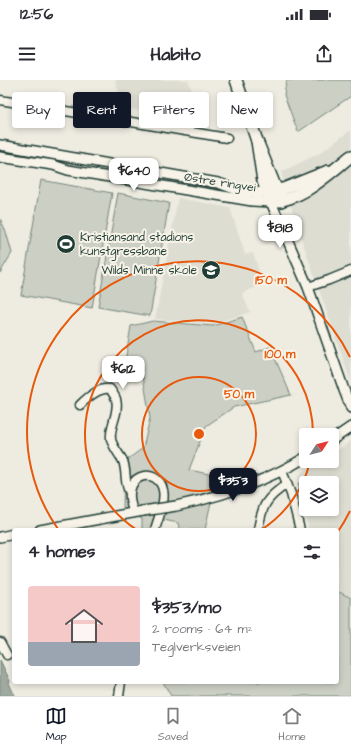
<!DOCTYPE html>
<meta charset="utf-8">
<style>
body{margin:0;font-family:"Architects Daughter",sans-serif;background:#f7f7f7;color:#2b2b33;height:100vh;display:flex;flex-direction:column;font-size:15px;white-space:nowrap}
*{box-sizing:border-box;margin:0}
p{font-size:13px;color:#7c7c81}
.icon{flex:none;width:22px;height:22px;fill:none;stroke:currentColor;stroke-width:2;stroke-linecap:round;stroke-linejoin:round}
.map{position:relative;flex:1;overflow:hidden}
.sheet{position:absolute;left:12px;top:448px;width:327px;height:156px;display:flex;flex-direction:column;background:#fff;border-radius:4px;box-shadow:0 2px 6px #0003}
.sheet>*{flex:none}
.hud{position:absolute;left:12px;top:12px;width:327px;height:36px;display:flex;gap:8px}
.needle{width:26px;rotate:54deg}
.fabs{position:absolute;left:299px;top:348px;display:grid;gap:8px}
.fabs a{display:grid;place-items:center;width:40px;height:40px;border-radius:4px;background:#fff;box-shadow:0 2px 6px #0003;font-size:20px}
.price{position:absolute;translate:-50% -34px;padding:0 9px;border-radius:8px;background:#fff;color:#222;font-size:13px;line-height:26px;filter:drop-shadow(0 1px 2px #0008)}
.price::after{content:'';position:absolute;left:50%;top:24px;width:12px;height:9px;margin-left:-6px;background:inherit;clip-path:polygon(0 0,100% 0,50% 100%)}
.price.current{background:#111827;color:#fff}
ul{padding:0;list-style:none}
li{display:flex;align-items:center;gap:12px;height:100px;padding:0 16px}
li+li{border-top:1px solid #e1e1e2}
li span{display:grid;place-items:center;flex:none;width:112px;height:80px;border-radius:4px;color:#555}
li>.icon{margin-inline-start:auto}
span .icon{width:48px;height:48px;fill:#fffc;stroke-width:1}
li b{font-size:17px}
h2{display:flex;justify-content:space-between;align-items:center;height:48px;padding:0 16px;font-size:17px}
.pill{padding:0 14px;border-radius:4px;background:#fff;box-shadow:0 2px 6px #0003;font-size:14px;line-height:36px}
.pill.current{background:#111827;color:#fff}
.status{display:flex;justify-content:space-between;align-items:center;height:28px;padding:0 20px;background:#fff;direction:ltr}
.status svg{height:11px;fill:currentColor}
header{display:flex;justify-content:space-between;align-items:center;height:52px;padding:0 16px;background:#fff;font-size:18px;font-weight:800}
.menu{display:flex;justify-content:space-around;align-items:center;height:56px;border-top:1px solid #e1e1e2;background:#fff;font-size:11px;color:#7c7c81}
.menu a{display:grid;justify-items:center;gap:2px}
.menu .current{color:#111827}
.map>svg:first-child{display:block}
</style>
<div class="status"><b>12:56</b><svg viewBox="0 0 49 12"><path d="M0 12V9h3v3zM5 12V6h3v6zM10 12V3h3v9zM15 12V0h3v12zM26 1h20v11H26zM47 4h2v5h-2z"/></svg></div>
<header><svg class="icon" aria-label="menu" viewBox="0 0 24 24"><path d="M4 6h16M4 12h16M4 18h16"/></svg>Habito<svg class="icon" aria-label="share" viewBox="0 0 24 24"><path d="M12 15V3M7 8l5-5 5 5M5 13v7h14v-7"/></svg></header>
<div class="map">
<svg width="351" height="616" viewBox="0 0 351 616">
<rect width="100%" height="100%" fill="#eeece1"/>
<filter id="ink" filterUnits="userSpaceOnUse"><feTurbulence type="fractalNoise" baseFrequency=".025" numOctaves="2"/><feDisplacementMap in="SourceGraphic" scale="8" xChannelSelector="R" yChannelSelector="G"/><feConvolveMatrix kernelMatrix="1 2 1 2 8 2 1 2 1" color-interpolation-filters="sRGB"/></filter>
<g filter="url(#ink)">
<g fill="#ddddd2" fill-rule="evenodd">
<polygon points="115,0 188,0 202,41 123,28"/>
<polygon points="351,50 351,302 295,140 281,92 320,73"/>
<polygon points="178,118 230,128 245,174 253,173 262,200 260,206 242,213 250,232 213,244 155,239"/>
<path d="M351,361v158l-3,2 -11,-14v-57h-28l-11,-47v-6l4,-5 19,-11h11v-7zM306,403h26v26h-26z"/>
</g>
<g fill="#cccfc4" stroke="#76867c">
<polygon points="288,0 351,0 351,16 298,52 284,15 286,2"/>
<polygon points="41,100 112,113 92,228 21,215"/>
<polygon points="118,113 169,123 150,236 98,227"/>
<polygon points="0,138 6,152 12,173 0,193"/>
<polygon points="242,237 256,272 270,267 291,315 234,327 206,346 189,390 254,403 212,417 205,450 180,450 178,443 159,439 153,450 142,450 142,439 132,434 123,428 124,382 143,368 150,338 141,284 121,289 126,276 131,246 153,241 213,246"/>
<polygon points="316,399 317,403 306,403 306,429 309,429 304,430 298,403"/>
<polygon points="337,511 351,518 351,616 171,616 163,602 337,602"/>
</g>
<polygon fill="#9fa99f" stroke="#6c7e74" points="0,580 10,601 9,603 15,616 0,616"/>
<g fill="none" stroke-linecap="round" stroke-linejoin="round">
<g stroke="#1f3d34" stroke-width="11">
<g id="minor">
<polyline points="0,20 227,58"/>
<polyline points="308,207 329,200 351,191"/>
<path d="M80,325c7,-7 19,-18 30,-16 2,3 5,7 6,10 4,14 -7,27 -5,40 1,7 9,16 12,22 4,11 1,21 6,30"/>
<polyline points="282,391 291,414 300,450"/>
<path d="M134,433c-17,-40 24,-48 29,-23 3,12 -5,28 -8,40"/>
<path d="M258,450c4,-25 8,-32 29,-46"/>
<polyline points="0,562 7,575"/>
<polyline points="119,616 121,602"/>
</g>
</g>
<g stroke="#1f3d34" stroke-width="12">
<g id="tertiary">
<path d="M0,65l218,38c20,7 26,11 48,9"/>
<polyline points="0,77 53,85 68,90 252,121 271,122 308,207 344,310 351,328"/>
<polyline points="332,360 351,347"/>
<path d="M176,426c46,-10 90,-24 130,-49"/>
<polyline points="40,450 143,431"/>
<polyline points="0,457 14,454"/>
</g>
</g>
<g stroke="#1f3d34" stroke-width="14">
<g id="secondary">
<polyline points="236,0 257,61 281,121"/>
<path d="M257,61l6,40 8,21c33,-3 56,-27 80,-46"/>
<polyline points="271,111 283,109 328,91"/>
</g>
</g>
<use href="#minor" stroke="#f7f3e8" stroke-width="8"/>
<use href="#tertiary" stroke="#f7f3e8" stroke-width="9"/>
<use href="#secondary" stroke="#f7f3e8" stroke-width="11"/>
<g stroke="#1f3d34" stroke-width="12" stroke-linecap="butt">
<polyline id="tertiary-bridge" points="143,431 176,426"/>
</g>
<use href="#tertiary-bridge" stroke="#f7f3e8" stroke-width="9"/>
</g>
</g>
<g fill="none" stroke="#e8590c" stroke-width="2">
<circle cx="199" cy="354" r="57"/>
<path d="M310 382A114 114 0 0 1 261 450M137 450A114 114 0 1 1 313 355"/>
<path d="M350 431A170 170 0 0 1 337 453M58 449A170 170 0 1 1 350 277"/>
</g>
<defs>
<g id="stadium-disc" transform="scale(1)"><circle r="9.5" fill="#1f3d34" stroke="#f7f3e8"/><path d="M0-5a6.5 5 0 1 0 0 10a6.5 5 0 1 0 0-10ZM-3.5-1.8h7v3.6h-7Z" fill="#fff"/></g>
<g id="school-disc" transform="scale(1)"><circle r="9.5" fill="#1f3d34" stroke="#f7f3e8"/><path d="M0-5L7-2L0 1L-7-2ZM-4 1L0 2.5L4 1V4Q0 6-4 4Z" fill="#fff"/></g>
</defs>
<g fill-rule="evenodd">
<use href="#stadium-disc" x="66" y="164"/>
<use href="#school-disc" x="211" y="190"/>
</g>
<g text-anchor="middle" stroke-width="4" stroke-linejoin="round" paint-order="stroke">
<g font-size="12" fill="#1f3d34" stroke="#f7f3e8">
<text transform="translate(220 102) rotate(9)" y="4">Østre ringvei</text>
</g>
<g font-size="12" fill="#1f3d34" stroke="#f7f3e8" text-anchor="start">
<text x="80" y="161">Kristiansand stadions<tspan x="80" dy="14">kunstgressbane</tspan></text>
<text x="197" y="194" text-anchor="end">Wilds Minne skole</text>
</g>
</g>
<circle cx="199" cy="354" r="6" fill="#e8590c" stroke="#f7f3e8" stroke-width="2"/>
<g font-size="12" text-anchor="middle" font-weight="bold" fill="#e8590c" stroke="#f7f3e8" stroke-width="4" stroke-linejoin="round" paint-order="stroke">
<text x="271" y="204">150 m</text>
<text x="280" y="278">100 m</text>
<text x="239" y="318">50 m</text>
</g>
</svg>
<div class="fabs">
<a><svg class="needle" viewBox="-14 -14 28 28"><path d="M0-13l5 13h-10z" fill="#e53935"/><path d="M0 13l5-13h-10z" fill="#7c7c81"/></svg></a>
<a><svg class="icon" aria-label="layers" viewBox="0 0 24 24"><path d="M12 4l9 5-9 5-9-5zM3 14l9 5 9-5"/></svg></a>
</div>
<b class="price" style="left:134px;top:112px">$640</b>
<b class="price" style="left:280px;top:169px">$818</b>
<b class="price" style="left:123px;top:310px">$612</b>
<b class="price current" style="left:233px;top:422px">$353</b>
<div class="hud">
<a class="pill">Buy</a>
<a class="pill current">Rent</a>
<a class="pill">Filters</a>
<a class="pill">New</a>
</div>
<section class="sheet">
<h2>4 homes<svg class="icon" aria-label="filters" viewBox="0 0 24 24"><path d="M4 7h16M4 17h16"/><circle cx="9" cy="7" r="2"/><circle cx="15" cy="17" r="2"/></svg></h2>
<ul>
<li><span style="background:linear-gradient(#f6c9c9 70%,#9aa5b1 0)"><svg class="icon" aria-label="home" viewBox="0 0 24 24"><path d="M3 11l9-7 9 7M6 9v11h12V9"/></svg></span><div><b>$353/mo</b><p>2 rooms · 64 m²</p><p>Teglverksveien</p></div></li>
</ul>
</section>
</div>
<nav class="menu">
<a class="current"><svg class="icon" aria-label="map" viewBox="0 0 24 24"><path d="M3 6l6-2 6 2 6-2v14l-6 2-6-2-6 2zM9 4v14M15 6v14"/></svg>Map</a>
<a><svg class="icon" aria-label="saved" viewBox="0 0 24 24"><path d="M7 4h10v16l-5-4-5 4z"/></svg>Saved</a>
<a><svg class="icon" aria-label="home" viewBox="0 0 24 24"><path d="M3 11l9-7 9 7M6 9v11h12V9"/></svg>Home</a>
</nav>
